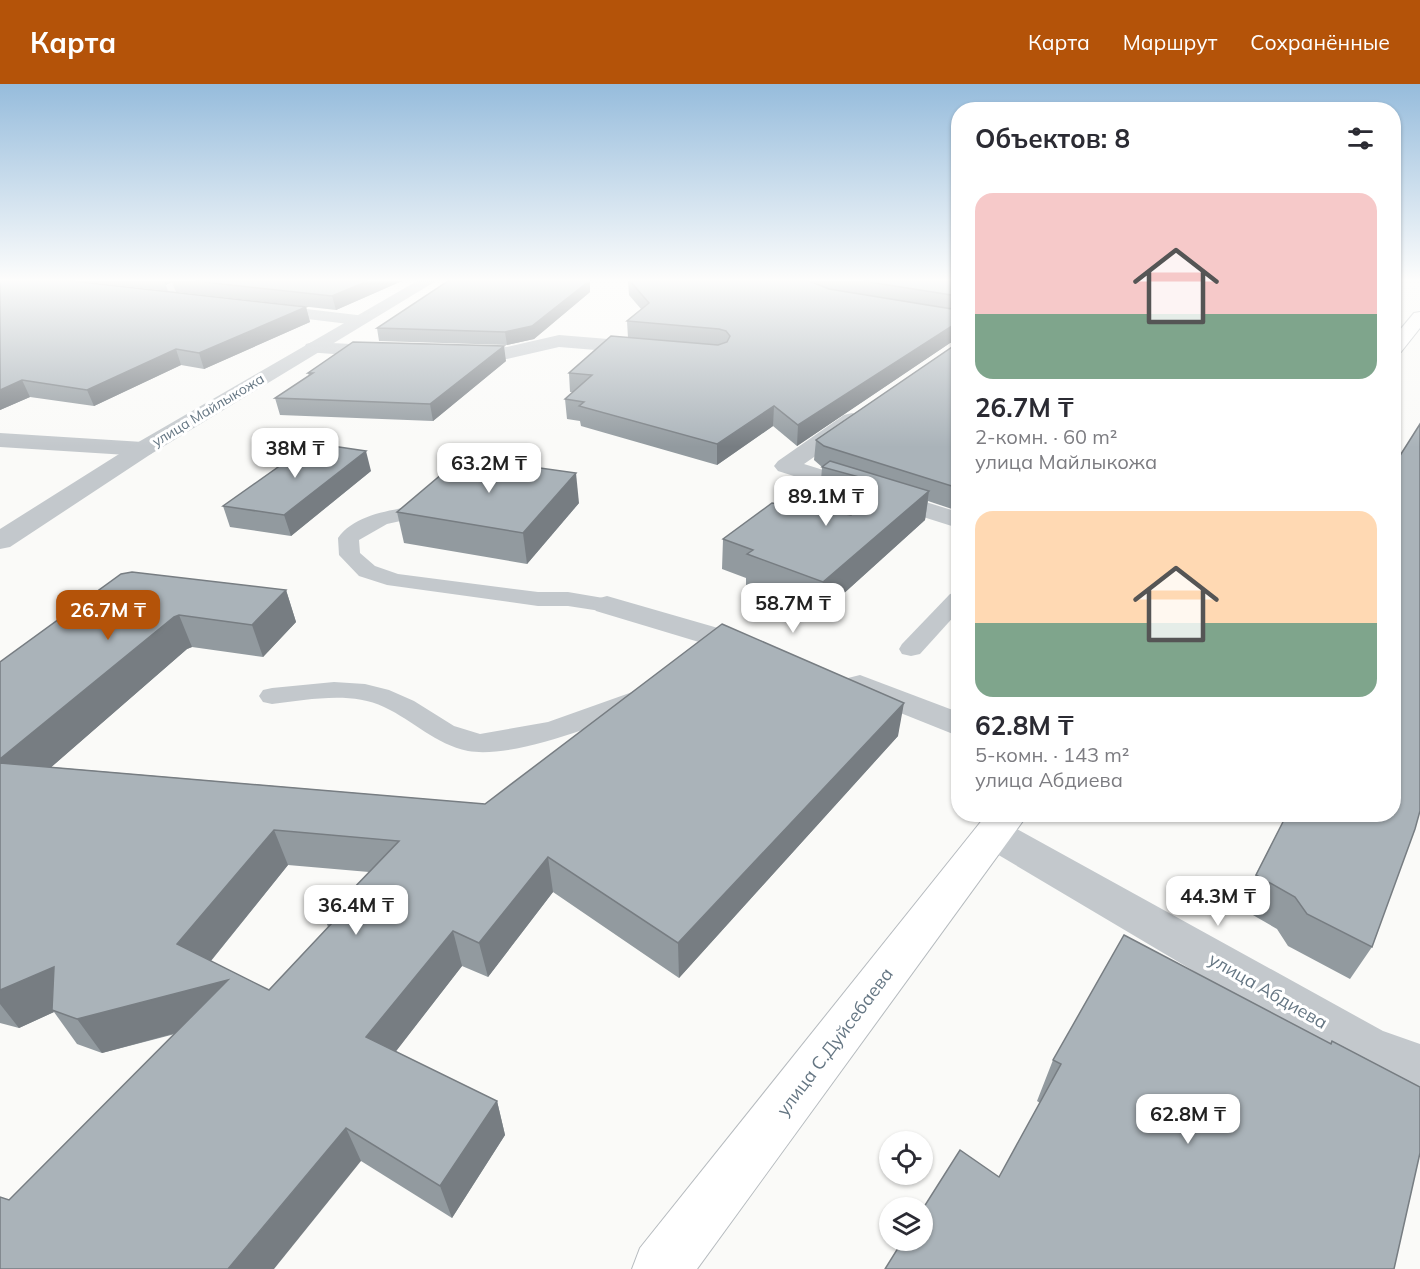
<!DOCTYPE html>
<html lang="ru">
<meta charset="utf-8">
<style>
body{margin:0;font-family:Mulish,sans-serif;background:#f7f7f7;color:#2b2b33;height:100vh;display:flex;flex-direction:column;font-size:22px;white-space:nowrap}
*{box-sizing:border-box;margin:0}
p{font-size:20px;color:#7c7c81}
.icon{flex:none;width:33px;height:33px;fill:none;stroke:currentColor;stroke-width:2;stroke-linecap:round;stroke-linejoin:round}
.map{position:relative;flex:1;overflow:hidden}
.drawer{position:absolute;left:951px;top:18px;width:450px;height:720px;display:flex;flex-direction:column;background:#fff;border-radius:24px;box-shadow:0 2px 4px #0004}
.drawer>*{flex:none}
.fabs{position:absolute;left:879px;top:1047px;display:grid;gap:12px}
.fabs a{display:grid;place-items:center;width:54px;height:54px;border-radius:50%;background:#fff;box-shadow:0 2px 4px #0004;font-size:30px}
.price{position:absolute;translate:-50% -51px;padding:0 14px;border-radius:12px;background:#fff;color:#222;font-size:20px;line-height:39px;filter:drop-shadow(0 2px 3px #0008)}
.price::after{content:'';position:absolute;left:50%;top:36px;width:18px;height:14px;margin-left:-9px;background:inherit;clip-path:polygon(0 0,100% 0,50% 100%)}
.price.current{background:#b45309;color:#fff}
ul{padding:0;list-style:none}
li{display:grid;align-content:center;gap:12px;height:318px;padding:0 24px}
li span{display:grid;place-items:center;height:186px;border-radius:18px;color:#555}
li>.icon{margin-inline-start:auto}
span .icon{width:108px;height:108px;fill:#fffc;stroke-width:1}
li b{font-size:26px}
h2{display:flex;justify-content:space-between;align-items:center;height:72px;padding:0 24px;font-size:26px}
header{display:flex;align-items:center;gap:36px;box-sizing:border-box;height:84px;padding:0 30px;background:#b45309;color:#fff}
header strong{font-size:28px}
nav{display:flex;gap:33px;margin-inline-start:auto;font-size:21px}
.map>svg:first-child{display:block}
</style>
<header>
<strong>Карта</strong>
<nav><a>Карта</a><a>Маршрут</a><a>Сохранённые</a></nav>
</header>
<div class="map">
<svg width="1420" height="1185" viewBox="0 0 1420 1185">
<rect width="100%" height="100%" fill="#fafaf8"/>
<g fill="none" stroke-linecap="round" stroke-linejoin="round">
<g stroke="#b5babe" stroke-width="2">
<g id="primary">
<polygon points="1420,228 1420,244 1401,268 1394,269 1394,253 1414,229"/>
<polygon points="987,730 1028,730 697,1185 632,1185 640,1164"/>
</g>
</g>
<g fill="#c3c8cc" fill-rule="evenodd">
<path d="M416,422l7,2 3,4 -3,4 -36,8 -28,16 1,13 15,13 23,8 140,18h30l47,8 4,5 -4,5 -8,2 -39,-6h-30l-151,-21 -28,-9 -20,-21 -1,-17c16,-23 52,-28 78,-32z"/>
<polygon points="958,508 958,528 920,570 911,572 902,570 899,565 902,560 950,510"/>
<path d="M334,598l31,2 24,6 25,11 40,25 26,8 68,-12 90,-32 9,2 4,6 -4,6c-43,19 -132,55 -179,47 -33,-7 -54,-30 -84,-44 -34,-16 -76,-7 -112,-3l-9,-2 -4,-6 4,-6 9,-2z"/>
</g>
<g fill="#c3c8cc" fill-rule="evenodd">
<path d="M172,198l8,5c-6,8 -18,15 -29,12l-2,-3z"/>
<polygon points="264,220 357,231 363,232 366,236 363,240 357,241 258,229 255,225 258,221"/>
<polygon points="559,251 645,258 652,260 654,264 652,268 645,270 559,263 507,275 461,274 454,272 452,268 454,264 461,262 507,263"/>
<polygon points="313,258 389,262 396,264 398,268 396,272 389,274 306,268 304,264 306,260"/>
<polygon points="852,329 860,331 863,336 860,341 804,380 958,428 958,444 778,387 774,382 778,377 844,331"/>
<polygon points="0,349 143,358 151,360 155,365 151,370 143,372 0,363"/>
<polygon points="607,512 763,557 768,564 763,571 752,574 596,527 592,521 596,515"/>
<polygon points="860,591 958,628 958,652 848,608 843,601 848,594"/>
<polygon points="994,735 1008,740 1383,947 1420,960 1420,1006 1352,981 980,760 974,750 980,740"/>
</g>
<polygon fill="#c3c8cc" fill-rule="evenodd" points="417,197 436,197 151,370 10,463 0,465 0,445 135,360"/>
<use href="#primary" fill="#fff" fill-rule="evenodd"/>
</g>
<g fill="#929a9f" fill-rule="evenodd">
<polygon points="0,197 306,223 310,238 204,285 181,281 94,322 30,313 0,326"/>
<polygon points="79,197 402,197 336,226 176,208 172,198 166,201 168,207"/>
<polygon points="628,197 958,197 958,257 950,259 797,362 773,342 717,381 581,342 580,337 567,335 565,315 573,308 570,308 569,289 628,254 627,237 641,225 629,211"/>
<polygon points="590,208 534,255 507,261 379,257 377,244"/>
<polygon points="958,259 958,427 928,417 925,436 821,530 746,501 746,494 722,485 723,455 851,431 853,420 820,411 822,383 814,376 816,356"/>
<polygon points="506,277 433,337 280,331 275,314 309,292 308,289"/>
<polygon points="371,387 291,452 230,443 223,422"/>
<polygon points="579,419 527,480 404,459 397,428"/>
<path d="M121,490l165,16 10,32 -33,35 -71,-10 -5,2 -136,118 434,37 413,-68 -219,242 -126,-86 -65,85 -26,-11 -67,86 102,49 8,34 -53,83 -91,-57 -352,39 166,-166 -73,19 -25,-9 -23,-32 -35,16 -19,-5v-361zM288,781l81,7 -44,46 3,9 -59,63 -58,-29z"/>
<polygon points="1287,730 1394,730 1372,863 1350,895 1288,862 1277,845 1239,823"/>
<polygon points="1332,957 1420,1003 999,1093 1040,1019 1037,1017 1053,976 1330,960"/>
</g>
<g fill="#777d82">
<polygon points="164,197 172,197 172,198 166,201"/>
<polygon points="368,197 402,197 336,226 332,212"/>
<polygon points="590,197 590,208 534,255 507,261 505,248"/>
<polygon points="306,223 310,238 204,285 199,269"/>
<polygon points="958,240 958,257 950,259 797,362 798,341 952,242"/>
<polygon points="504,262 506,277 433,337 430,320"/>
<polygon points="176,265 181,281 94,322 87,306"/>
<polygon points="22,296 30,313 0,326 0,306"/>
<polygon points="774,322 773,342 717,381 717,360"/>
<polygon points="366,367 371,387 291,452 284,431"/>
<polygon points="576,389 579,419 527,480 523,449"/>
<polygon points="929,407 925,436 821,530 823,498"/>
<polygon points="286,506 296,538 263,573 252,541"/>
<polygon points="179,531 192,563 187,565 17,713 0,686 0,675 174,533"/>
<polygon points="904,619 898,652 679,894 678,859"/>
<polygon points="274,746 288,781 196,895 177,860"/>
<polygon points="548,773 553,808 488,893 479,859"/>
<polygon points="453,847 462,882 380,988 366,953"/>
<polygon points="54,883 52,926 54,928 19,944 0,920 0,906"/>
<polygon points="228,896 246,930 102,969 77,935"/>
<polygon points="497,1017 505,1051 452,1134 440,1102"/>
<polygon points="346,1044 361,1077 274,1185 228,1185"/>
</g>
<g fill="#aab3b9" stroke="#777d82" stroke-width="1.5" fill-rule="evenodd">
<polygon points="0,197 72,197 306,223 199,269 176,265 87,306 22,296 0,306"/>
<polygon points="195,197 368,197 332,212"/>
<polygon points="448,197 589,197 532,242 505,248 377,244"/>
<polygon points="630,197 809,197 829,205 958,226 958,240 952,242 798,341 774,322 717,360 579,322 584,318 565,315 592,291 569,289 611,252 718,261 727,258 730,252 726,247 719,245 627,237 649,219"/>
<polygon points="863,197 958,197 958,212"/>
<polygon points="353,258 504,262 430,320 275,314 313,289 308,289"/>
<polygon points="958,259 958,404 824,362 816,356"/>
<polygon points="1420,340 1420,727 1415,745 1372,863 1307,830 1295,813 1256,791 1287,730 1394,730 1394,381"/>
<polygon points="312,359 366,367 284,431 223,422"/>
<polygon points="462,373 576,389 523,449 397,428"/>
<polygon points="830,377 929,407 823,498 747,470 753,466 723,455 772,419 851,431 859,393 822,383"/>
<polygon points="132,488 286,506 252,541 179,531 174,533 0,675 0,578 121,490"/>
<path d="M722,540l182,79 -226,240 -130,-86 -69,86 -26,-12 -87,106 131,64 -57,85 -94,-58 -118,141h-228v-72l9,3 219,-220 -151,39 -25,-9 2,-43 -54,23v-227l485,41zM274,746l125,11 -74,77 8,4 -64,68 -92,-46z"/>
<polygon points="1124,851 1331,960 1332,957 1420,1003 1420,1069 1394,1185 885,1185 903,1156 922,1156 922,1126 960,1066 999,1093 1061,980 1053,976"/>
</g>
<linearGradient id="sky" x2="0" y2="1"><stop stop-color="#96bcdc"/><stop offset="0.54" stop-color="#fdfdfc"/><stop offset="1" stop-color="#fdfdfc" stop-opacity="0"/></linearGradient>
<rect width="1420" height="363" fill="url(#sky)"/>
<g text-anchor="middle" stroke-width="6" stroke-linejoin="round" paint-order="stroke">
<g font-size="14" fill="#657683" stroke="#fff">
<text transform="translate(208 326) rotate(-31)" y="5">улица Майлыкожа</text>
</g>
<g font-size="18" fill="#657683" stroke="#fff">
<text transform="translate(1268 907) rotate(30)" y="6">улица Абдиева</text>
<text transform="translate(835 958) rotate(-53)" y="6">улица С.Дуйсебаева</text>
</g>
</g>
</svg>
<div class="fabs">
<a><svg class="icon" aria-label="locate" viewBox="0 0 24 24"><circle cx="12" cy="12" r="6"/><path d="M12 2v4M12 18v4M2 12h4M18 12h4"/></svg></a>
<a><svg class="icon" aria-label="layers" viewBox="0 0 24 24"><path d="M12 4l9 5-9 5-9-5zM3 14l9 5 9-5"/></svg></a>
</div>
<b class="price" style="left:295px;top:395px">38M ₸</b>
<b class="price" style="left:489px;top:410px">63.2M ₸</b>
<b class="price" style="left:826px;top:443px">89.1M ₸</b>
<b class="price" style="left:793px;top:550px">58.7M ₸</b>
<b class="price current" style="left:108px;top:557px">26.7M ₸</b>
<b class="price" style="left:1218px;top:843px">44.3M ₸</b>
<b class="price" style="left:356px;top:852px">36.4M ₸</b>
<b class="price" style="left:1188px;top:1061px">62.8M ₸</b>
<section class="drawer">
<h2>Объектов: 8<svg class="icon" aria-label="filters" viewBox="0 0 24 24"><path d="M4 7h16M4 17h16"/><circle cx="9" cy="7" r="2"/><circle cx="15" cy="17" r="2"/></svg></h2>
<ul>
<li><span style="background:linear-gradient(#f6c9c9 65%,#7fa58c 0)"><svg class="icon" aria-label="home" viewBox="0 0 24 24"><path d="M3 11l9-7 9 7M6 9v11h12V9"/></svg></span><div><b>26.7M ₸</b><p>2-комн. · 60 m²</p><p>улица Майлыкожа</p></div></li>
<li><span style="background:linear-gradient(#ffd9b3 60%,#7fa58c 0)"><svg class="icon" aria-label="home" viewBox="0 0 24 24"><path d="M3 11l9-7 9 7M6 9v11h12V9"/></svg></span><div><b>62.8M ₸</b><p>5-комн. · 143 m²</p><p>улица Абдиева</p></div></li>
</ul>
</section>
</div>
